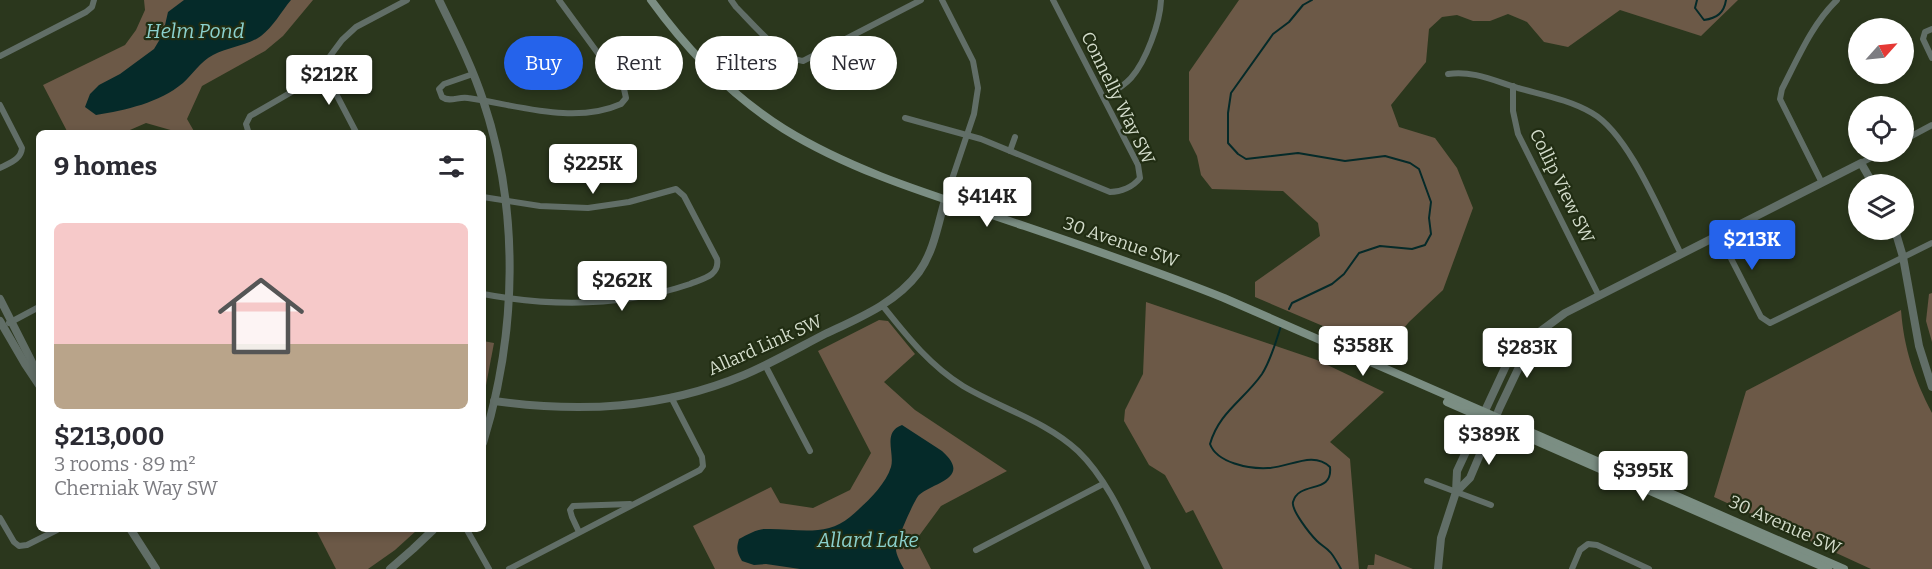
<!DOCTYPE html>
<meta charset="utf-8">
<style>
body{margin:0;font-family:Bitter,serif;background:#f2f2f3;color:#2b2b33;height:100vh;display:flex;flex-direction:column;font-size:22px;white-space:nowrap}
*{box-sizing:border-box;margin:0}
p{font-size:20px;color:#7c7c81}
.icon{flex:none;width:33px;height:33px;fill:none;stroke:currentColor;stroke-width:2;stroke-linecap:round;stroke-linejoin:round}
.map{position:relative;flex:1;overflow:hidden}
.sheet{position:absolute;left:36px;top:130px;width:450px;height:402px;display:flex;flex-direction:column;background:#fff;border-radius:9px;box-shadow:0 3px 9px #0003}
.sheet>*{flex:none}
.banner{position:absolute;left:504px;top:36px;width:570px;height:54px;display:flex;gap:12px}
.needle{width:39px;rotate:63deg}
.fabs{position:absolute;left:1848px;top:18px;display:grid;gap:12px}
.fabs a{display:grid;place-items:center;width:66px;height:66px;border-radius:50%;background:#fff;box-shadow:0 3px 9px #0003;font-size:30px}
.price{position:absolute;translate:-50% -51px;padding:0 14px;border-radius:6px;background:#fff;color:#222;font-size:20px;line-height:39px;filter:drop-shadow(0 2px 3px #0008)}
.price::after{content:'';position:absolute;left:50%;top:36px;width:18px;height:14px;margin-left:-9px;background:inherit;clip-path:polygon(0 0,100% 0,50% 100%)}
.price.selected{background:#2563eb;color:#fff}
ul{padding:0;list-style:none}
li{display:grid;align-content:center;gap:12px;height:318px;padding:0 18px}
li span{display:grid;place-items:center;height:186px;border-radius:9px;color:#555}
li>.icon{margin-inline-start:auto}
span .icon{width:108px;height:108px;fill:#fffc;stroke-width:1}
li b{font-size:26px}
h2{display:flex;justify-content:space-between;align-items:center;height:72px;padding:0 18px;font-size:26px}
.tag{padding:0 21px;border-radius:27px;background:#fff;box-shadow:0 3px 9px #0003;font-size:21px;line-height:54px}
.tag.selected{background:#2563eb;color:#fff}
.map>svg:first-child{display:block}
</style>
<div class="map">
<svg width="1932" height="569" viewBox="0 0 1932 569">
<rect width="100%" height="100%" fill="#2b371d"/>
<g fill="#6c5947">
<polygon points="144,0 313,0 283,36 265,51 202,86 187,119 195,133 181,133 146,123 123,133 68,133 43,85 125,45 136,30 145,10"/>
<polygon points="1239,0 1738,0 1701,36 1620,10 1568,47 1544,42 1527,22 1508,14 1490,21 1473,21 1457,15 1442,17 1429,29 1426,62 1391,105 1399,127 1435,138 1457,168 1473,208 1443,290 1409,322 1384,352 1255,297 1255,282 1320,236 1318,223 1283,191 1212,189 1201,175 1197,156 1189,140 1189,72"/>
<polygon points="1932,293 1932,342 1926,321 1929,294"/>
<polygon points="1146,302 1317,360 1384,392 1330,442 1350,459 1359,569 1223,569 1193,510 1186,513 1165,475 1149,465 1124,421 1125,410 1143,374"/>
<path d="M1901,310c3,39 13,68 31,103v156h-61l-157,-72 32,-106z"/>
<polygon points="879,320 888,321 915,354 884,382 915,410 1007,471 941,506 916,540 931,569 715,569 693,526 771,487 780,503 813,508 850,490 871,453 818,351"/>
<polygon points="483,341 494,343 483,401"/>
<polygon points="316,530 417,530 395,550 368,569 336,569"/>
<polygon points="1375,554 1413,569 1367,569 1368,565 1374,565"/>
</g>
<g fill="#052a29">
<path d="M184,0h107c-10,12 -18,27 -30,36 -14,10 -33,11 -48,19 -13,7 -20,19 -30,28 -24,20 -57,27 -87,32l-11,-8 5,-13 9,-9 21,-11 34,-25 9,-15 5,-22z"/>
<path d="M902,425l40,26c30,27 -7,31 -23,44 -5,5 -22,45 -23,52 -1,6 5,17 8,22h-104l-34,-5 -12,1 -12,-4c-5,-9 -6,-12 -3,-22 8,-4 18,-10 26,-10 29,-1 60,9 85,-12 15,-13 35,-31 41,-50 4,-14 -9,-35 11,-42z"/>
</g>
<g fill="none" stroke-linecap="round" stroke-linejoin="round">
<g stroke="#052a29" stroke-width="2">
<path d="M1697,0l-2,8 9,12c13,-2 20,-7 22,-20"/>
<polyline points="1289,309 1292,303 1332,284 1344,274 1359,253 1380,246 1412,249 1425,245 1431,234 1429,218 1431,202 1419,169 1410,163 1385,156 1345,161 1298,153 1246,159 1238,154 1228,143 1228,113 1231,93 1273,34 1289,22 1303,5 1312,0"/>
<path d="M1281,326c-5,15 -10,34 -19,48 -18,26 -43,38 -52,70 7,19 39,25 58,24 20,0 45,-18 62,-1 3,28 -31,13 -37,35 -2,8 17,32 24,39 4,4 10,7 14,12 4,5 7,11 10,16"/>
</g>
<g stroke="#616e67" stroke-width="6">
<path d="M731,0l5,7c15,15 46,52 67,54l118,-61"/>
<polyline points="942,0 973,61 978,88 974,114 945,200"/>
<polyline points="1932,29 1925,32 1923,39 1932,58"/>
<polyline points="0,56 86,12 92,7 94,0"/>
<polyline points="322,67 357,134"/>
<path d="M473,74l-29,10 -5,5 3,8c8,6 17,-1 26,1 49,7 106,27 153,6l5,-6 -2,-9 -65,-89"/>
<path d="M1448,74c24,-4 47,7 70,14 25,7 52,12 74,25 37,21 69,102 89,141"/>
<polyline points="1513,86 1513,111 1518,134 1599,296"/>
<path d="M1104,97c9,-5 19,-10 27,-19 15,-17 29,-55 30,-78"/>
<path d="M0,105l22,43c-1,12 -13,15 -22,20"/>
<path d="M905,118l76,21 129,53c11,0 23,-5 30,-14l-2,-13 -85,-165"/>
<polyline points="249,134 246,124 250,116 302,86 322,67 342,40 356,27 407,0"/>
<polyline points="1904,140 1932,125"/>
<polyline points="1010,151 1015,137"/>
<polyline points="1861,163 1882,152"/>
<path d="M1822,183l-42,-84 2,-10c16,-31 30,-65 55,-89"/>
<path d="M483,197l57,9 48,2 41,-6 47,-13 8,7 33,63c3,17 -15,20 -27,25 -68,23 -138,23 -207,10"/>
<polyline points="1719,235 1761,317 1770,323 1932,243"/>
<path d="M882,305c24,30 47,60 81,81 37,22 83,35 115,65 32,31 50,78 70,118"/>
<polyline points="9,323 39,307"/>
<polyline points="765,365 810,451"/>
<polyline points="1427,481 1491,505"/>
<polyline points="0,518 14,542 19,546 27,545 57,530"/>
<polyline points="467,530 489,569"/>
<polyline points="579,532 572,517 570,510 573,506 630,504"/>
<polyline points="976,550 1103,484"/>
<polyline points="509,569 700,470 703,466 702,457 671,397"/>
<polyline points="1572,569 1580,550 1588,544 1597,545 1649,569"/>
</g>
<g stroke="#616e67" stroke-width="8">
<path d="M439,0c16,33 33,66 44,100 37,110 34,233 0,343"/>
<polyline points="1895,230 1903,257 1919,346 1932,387"/>
<polyline points="0,299 39,376"/>
<polyline points="0,321 25,364 39,385"/>
<path d="M494,401c87,12 168,8 250,-26 28,-12 54,-27 81,-41 34,-16 71,-31 94,-62 15,-21 19,-48 26,-72"/>
<polyline points="1456,492 1457,471 1510,357 1523,342 1538,333 1565,313 1861,163 1873,184"/>
<polyline points="131,530 156,569"/>
<polyline points="390,569 413,549 433,530"/>
<polyline points="1438,569 1441,538 1456,492 1470,478 1500,407 1520,365 1538,333"/>
</g>
<g stroke="#7b8e83" stroke-width="8">
<path d="M651,0c36,50 81,96 133,129 63,39 135,62 205,85 79,27 158,53 235,84l620,271"/>
<polyline points="1447,402 1828,569"/>
</g>
</g>
<g text-anchor="middle" stroke-width="4.5" stroke-linejoin="round" paint-order="stroke">
<g font-size="18" fill="#d3dccb" stroke="#212d13">
<text transform="translate(1118 98) rotate(64)" y="6">Connelly Way SW</text>
<text transform="translate(1562 186) rotate(64)" y="6">Collip View SW</text>
<text transform="translate(1121 242) rotate(19)" y="6">30 Avenue SW</text>
<text transform="translate(765 345) rotate(-24)" y="6">Allard Link SW</text>
<text transform="translate(1785 525) rotate(24)" y="6">30 Avenue SW</text>
</g>
<g font-size="20" font-style="italic" fill="#8bd1cd" stroke="#212d13">
<text x="195" y="38">Helm Pond</text>
<text x="868" y="547">Allard Lake</text>
</g>
</g>
</svg>
<div class="fabs">
<a><svg class="needle" viewBox="-14 -14 28 28"><path d="M0-13l5 13h-10z" fill="#e53935"/><path d="M0 13l5-13h-10z" fill="#7c7c81"/></svg></a>
<a><svg class="icon" aria-label="locate" viewBox="0 0 24 24"><circle cx="12" cy="12" r="6"/><path d="M12 2v4M12 18v4M2 12h4M18 12h4"/></svg></a>
<a><svg class="icon" aria-label="layers" viewBox="0 0 24 24"><path d="M12 4l9 5-9 5-9-5zM3 14l9 5 9-5"/></svg></a>
</div>
<b class="price" style="left:329px;top:106px">$212K</b>
<b class="price" style="left:593px;top:195px">$225K</b>
<b class="price" style="left:987px;top:228px">$414K</b>
<b class="price selected" style="left:1752px;top:271px">$213K</b>
<b class="price" style="left:622px;top:312px">$262K</b>
<b class="price" style="left:1363px;top:377px">$358K</b>
<b class="price" style="left:1527px;top:379px">$283K</b>
<b class="price" style="left:1489px;top:466px">$389K</b>
<b class="price" style="left:1643px;top:502px">$395K</b>
<div class="banner">
<a class="tag selected">Buy</a>
<a class="tag">Rent</a>
<a class="tag">Filters</a>
<a class="tag">New</a>
</div>
<section class="sheet">
<h2>9 homes<svg class="icon" aria-label="filters" viewBox="0 0 24 24"><path d="M4 7h16M4 17h16"/><circle cx="9" cy="7" r="2"/><circle cx="15" cy="17" r="2"/></svg></h2>
<ul>
<li><span style="background:linear-gradient(#f6c9c9 65%,#b9a48a 0)"><svg class="icon" aria-label="home" viewBox="0 0 24 24"><path d="M3 11l9-7 9 7M6 9v11h12V9"/></svg></span><div><b>$213,000</b><p>3 rooms · 89 m²</p><p>Cherniak Way SW</p></div></li>
</ul>
</section>
</div>
